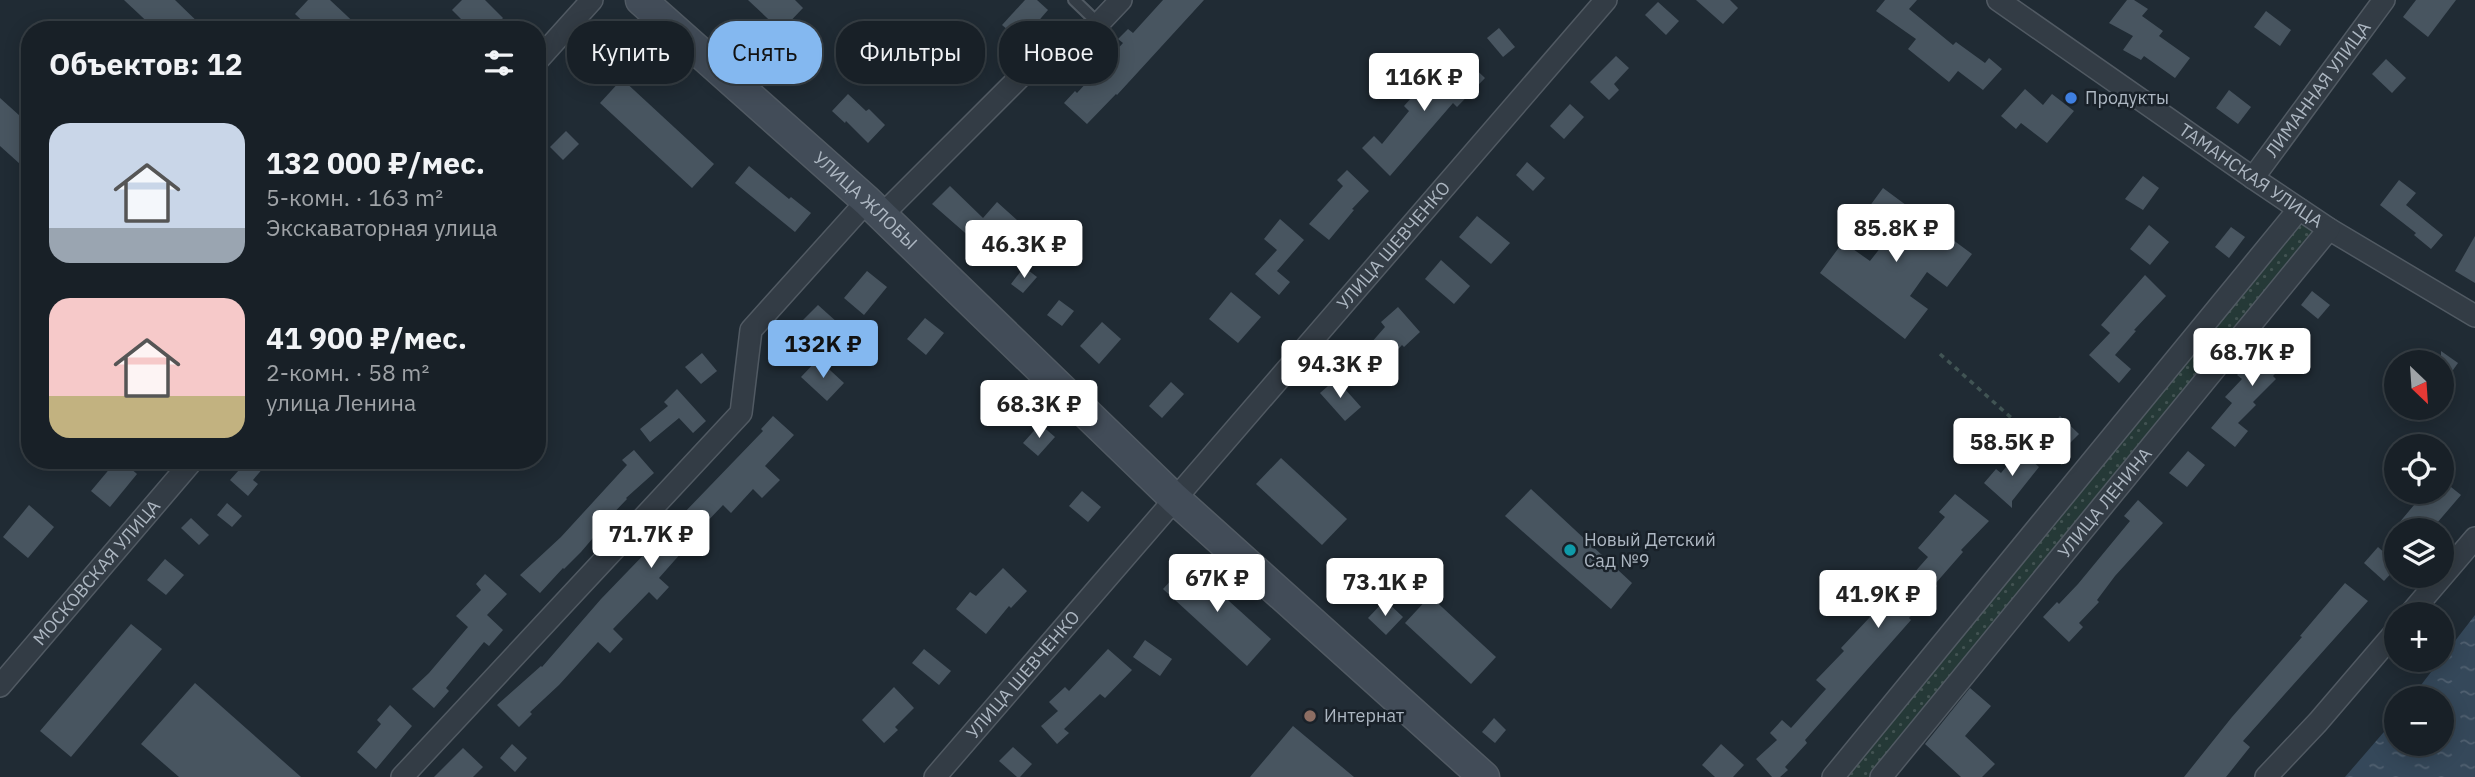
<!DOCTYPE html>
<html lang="ru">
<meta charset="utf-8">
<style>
body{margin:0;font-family:"IBM Plex Sans",sans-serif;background:#252d33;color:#f1f3f6;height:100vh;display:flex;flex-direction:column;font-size:26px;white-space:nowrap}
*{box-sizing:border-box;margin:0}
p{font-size:23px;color:#9fa3a7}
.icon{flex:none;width:38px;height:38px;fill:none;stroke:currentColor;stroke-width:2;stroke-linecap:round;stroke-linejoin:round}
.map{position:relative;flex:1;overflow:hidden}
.drawer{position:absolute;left:21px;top:21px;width:525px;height:448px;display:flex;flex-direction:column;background:#182027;border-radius:28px;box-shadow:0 4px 18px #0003,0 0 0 2px #363e44}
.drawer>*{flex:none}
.guide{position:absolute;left:567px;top:21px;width:665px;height:63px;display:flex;gap:14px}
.needle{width:46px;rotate:155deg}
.tools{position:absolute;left:2384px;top:350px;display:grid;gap:14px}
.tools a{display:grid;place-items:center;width:70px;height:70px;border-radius:50%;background:#182027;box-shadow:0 4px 18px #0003,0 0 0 2px #363e44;font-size:35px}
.price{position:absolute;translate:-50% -60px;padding:0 16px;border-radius:7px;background:#fff;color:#222;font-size:23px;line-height:46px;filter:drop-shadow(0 2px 4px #0008)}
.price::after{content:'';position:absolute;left:50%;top:42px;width:21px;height:16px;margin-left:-10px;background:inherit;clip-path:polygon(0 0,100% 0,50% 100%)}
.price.selected{background:#84b8f0;color:#111}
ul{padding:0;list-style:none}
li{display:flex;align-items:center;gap:21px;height:175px;padding:0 28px}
li span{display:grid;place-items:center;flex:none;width:196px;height:140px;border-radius:21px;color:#555}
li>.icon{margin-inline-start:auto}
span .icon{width:84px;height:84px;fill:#fffc;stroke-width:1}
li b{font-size:30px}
h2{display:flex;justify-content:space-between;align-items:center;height:84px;padding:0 28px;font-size:30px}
.chip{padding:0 24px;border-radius:28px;background:#182027;box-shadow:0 4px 18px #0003,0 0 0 2px #363e44;font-size:24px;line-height:63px}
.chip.selected{background:#84b8f0;color:#111}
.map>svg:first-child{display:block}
</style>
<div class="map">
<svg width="2475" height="777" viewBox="0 0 2475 777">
<defs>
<pattern id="green-dots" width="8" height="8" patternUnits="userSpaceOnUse" patternTransform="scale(1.75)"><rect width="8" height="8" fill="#253937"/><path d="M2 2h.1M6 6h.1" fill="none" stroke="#425352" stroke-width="1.8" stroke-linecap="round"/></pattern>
<pattern id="water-ripples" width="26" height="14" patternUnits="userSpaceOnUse" patternTransform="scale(1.75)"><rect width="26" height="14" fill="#35485a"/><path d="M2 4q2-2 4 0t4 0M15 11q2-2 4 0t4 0" fill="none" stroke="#506070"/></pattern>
</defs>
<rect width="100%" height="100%" fill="#202b34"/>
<polygon fill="url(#green-dots)" points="2301,215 2324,230 1877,777 1828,777"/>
<polygon fill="url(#water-ripples)" points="2475,615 2475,777 2345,777 2396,718 2396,744 2441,744 2441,698 2411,698"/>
<g fill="#485560">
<polygon points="124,0 175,0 206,30 156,30"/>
<polygon points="308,0 330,0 362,30 312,30 295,14"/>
<polygon points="462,0 485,0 503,18 492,30 472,30 452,10"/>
<polygon points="748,0 795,0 803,8 781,31"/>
<polygon points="1025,0 1037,0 1048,10 1021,41 1002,25"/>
<polygon points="1163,0 1204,0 1117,95 1116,94 1087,124 1064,103 1075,91 1077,93 1123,43 1118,39 1128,29 1133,33"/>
<polygon points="1696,0 1730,0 1738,8 1723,24"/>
<polygon points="1885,0 1917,0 1909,9 1953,45 1956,42 1985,63 1989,58 2002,69 1983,90 1958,71 1949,82 1908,49 1916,39 1876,11"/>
<polygon points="2127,0 2134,0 2148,9 2142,16 2163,31 2159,36 2190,58 2175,78 2144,56 2141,60 2123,50 2133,36 2109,23"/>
<polygon points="2416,0 2456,0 2428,37 2403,17"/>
<polygon points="1658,2 1679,21 1666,35 1645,15"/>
<polygon points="2266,11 2291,30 2280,46 2254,27"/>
<polygon points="1499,28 1515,47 1503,57 1487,38"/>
<polygon points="858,30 879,52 860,71 839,49"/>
<polygon points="807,48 821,63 803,80 788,65"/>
<polygon points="1616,56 1629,68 1614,84 1619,90 1609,100 1590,82"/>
<polygon points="1435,59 1452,76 1467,61 1485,78 1457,107 1453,103 1390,176 1362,148 1374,136 1382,144 1409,111 1404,106 1429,78 1422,72"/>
<polygon points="2386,59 2406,78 2392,93 2372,74"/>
<polygon points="622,79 714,164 692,188 600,103"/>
<polygon points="2025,89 2043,105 2052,94 2074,111 2047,143 2021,123 2016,129 2001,116"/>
<polygon points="2229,90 2251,107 2238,124 2216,108"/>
<polygon points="848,94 866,111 869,109 885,125 868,143 846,121 845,123 832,111"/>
<polygon points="0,98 30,125 30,173 0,146"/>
<polygon points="1570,104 1584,117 1564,139 1550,126"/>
<polygon points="566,131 579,144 563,160 550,147"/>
<polygon points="1527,162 1545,178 1533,191 1516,175"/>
<polygon points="749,166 789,199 791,197 811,213 795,232 735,183"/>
<polygon points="1347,170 1369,191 1352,209 1354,210 1329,240 1309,224 1343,186 1337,180"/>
<polygon points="2143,176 2159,188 2143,210 2125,199"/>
<polygon points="2399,180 2416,193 2406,205 2443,235 2431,249 2414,235 2416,233 2380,205"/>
<polygon points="950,186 983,218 997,202 1017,220 987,252 932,204"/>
<polygon points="1883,188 1972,254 1947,287 1927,272 1910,296 1928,309 1905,339 1820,273 1843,242 1870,261 1888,238 1861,218"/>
<polygon points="1477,216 1510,243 1491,264 1459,237"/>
<polygon points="1280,219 1304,240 1277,271 1290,282 1279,295 1255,274 1277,250 1264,239"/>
<polygon points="2149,225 2169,242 2150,265 2130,249"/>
<polygon points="2231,227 2245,237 2229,258 2215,247"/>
<polygon points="2475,236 2475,283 2455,271"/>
<polygon points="1441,260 1470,286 1454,304 1425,279"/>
<polygon points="1024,267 1037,277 1023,293 1011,284"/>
<polygon points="867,271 887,287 864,315 844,298"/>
<polygon points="2145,275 2166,296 2134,330 2136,331 2115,355 2131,369 2119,383 2089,355 2110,333 2101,325"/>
<polygon points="2312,291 2330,305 2318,319 2301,305"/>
<polygon points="1231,292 1261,317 1238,343 1209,319"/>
<polygon points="1059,300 1074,311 1062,326 1047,315"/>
<polygon points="818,305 838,323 824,339 803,320"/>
<polygon points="1398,307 1420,332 1404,347 1402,345 1375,375 1357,359 1385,327 1381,322"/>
<polygon points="925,318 944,333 926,355 907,339"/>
<polygon points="1102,322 1121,339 1099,364 1080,346"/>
<polygon points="2276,334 2296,352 2273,376 2276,379 2253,402 2256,405 2238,423 2248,431 2235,447 2211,428 2232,403 2225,397 2242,379 2237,375"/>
<polygon points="2441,351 2458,363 2441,387"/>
<polygon points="702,353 717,371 701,384 685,367"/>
<polygon points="818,359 844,383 827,401 801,377"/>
<polygon points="1336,379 1361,407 1345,421 1320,393"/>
<polygon points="1171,382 1184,394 1162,418 1149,406"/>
<polygon points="677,389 706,421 693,433 679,418 650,442 640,429 668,406 664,402"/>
<polygon points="773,416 794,435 765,466 780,480 762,498 753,489 731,513 723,505 680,550 682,552 659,578 669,587 657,600 649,592 613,629 623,639 610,653 598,642 559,685 530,712 532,714 519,727 497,705 541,666 542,667 601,599 763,431 761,429"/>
<polygon points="2060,416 2079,434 2063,450 2045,433"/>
<polygon points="1040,424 1055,437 1038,456 1023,443"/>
<polygon points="634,450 654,473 626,498 627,499 604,523 605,524 581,552 564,569 563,568 540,593 520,575 561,537 627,465 622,460"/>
<polygon points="2020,450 2039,467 2012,501 2012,508 1984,483 1996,469 2001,473"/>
<polygon points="2188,451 2205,465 2187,487 2169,473"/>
<polygon points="1281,458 1347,519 1322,545 1256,484"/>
<polygon points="117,460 121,460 137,474 110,507 91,491"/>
<polygon points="248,460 270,460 253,480 258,484 248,496 230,480"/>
<polygon points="2441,479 2461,495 2431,530 2393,530 2425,492 2441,492"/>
<polygon points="1531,489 1632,583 1611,609 1505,516"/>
<polygon points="1082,491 1101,507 1088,522 1069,506"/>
<polygon points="1955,494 1989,521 1961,550 1963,552 1935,584 1937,586 1909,618 1911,620 1805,740 1807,743 1785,767 1788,770 1780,777 1772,777 1756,759 1777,740 1770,733 1782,720 1791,728 1826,689 1816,680 1844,651 1841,648 1870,617 1856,604 1874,586 1890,600 1928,557 1918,548 1945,517 1939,512"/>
<polygon points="2138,500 2163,523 2115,576 2097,600 2099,602 2079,623 2083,627 2069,642 2043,617 2057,602 2059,604 2078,584 2130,521 2124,516"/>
<polygon points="227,503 242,516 232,527 217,515"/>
<polygon points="29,505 54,527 28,558 3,537"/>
<polygon points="191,518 209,535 199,545 181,528"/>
<polygon points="2378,547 2396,563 2396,568 2384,581 2364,563"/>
<polygon points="165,559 184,575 166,595 147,580"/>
<polygon points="1187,563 1271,639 1247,666 1163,589"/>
<polygon points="1003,568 1027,591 1011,608 1009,606 986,634 956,609 970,592 976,596"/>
<polygon points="485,574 507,594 487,615 503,630 489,646 484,642 446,688 449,691 434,708 412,689 429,673 468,627 456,616 481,590 476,584"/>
<polygon points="2345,583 2368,601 2243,741 2250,747 2226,777 2184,777 2232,717 2302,637 2300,636"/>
<polygon points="1430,596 1496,657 1471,684 1405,623"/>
<polygon points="1385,600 1403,617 1386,635 1368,618"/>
<polygon points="131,624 162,649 71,757 40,731"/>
<polygon points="1145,640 1172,659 1160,676 1133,657"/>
<polygon points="924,649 951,671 939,685 912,663"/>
<polygon points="1108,649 1132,670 1105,698 1100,694 1064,729 1069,733 1057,744 1041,726 1058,711 1049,702 1065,687 1069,691"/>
<polygon points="195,683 301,777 179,777 141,744"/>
<polygon points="894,687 914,708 895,727 898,730 884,743 862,720"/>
<polygon points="1970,688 1991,706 1965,736 1995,764 1982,777 1961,777 1925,744"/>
<polygon points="390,705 412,726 376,769 357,752 381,724 377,720"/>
<polygon points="1494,718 1506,730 1495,743 1482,732"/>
<polygon points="1293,726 1354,777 1250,777"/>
<polygon points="512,744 527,758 515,772 500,758"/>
<polygon points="1721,744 1744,765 1733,777 1715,777 1702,765"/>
<polygon points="1013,747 1032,764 1020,777 1017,777 999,761"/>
<polygon points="463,748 483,767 473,777 434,777"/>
</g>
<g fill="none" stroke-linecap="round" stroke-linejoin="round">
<g stroke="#515a63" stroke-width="14">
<polyline id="lane" points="1074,0 1099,24"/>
</g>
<g stroke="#515a63" stroke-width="24">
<g id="street">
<path id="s1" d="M1998,0l255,178 76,51 146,87"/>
<polyline points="537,61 592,0"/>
<path id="s2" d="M2253,178l131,-178"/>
<polyline points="882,215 1028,69 1066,58 1121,0"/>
<polyline points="2410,614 2475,538"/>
<path id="s3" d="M0,686l193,-226"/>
<polyline points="402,777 741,413 751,330 867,201"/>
<path id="s4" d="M935,777l671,-777"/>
<polyline points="1833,777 2299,209"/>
<path id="s5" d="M1881,777l448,-548"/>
<polyline points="2266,777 2318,722 2396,631"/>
</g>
</g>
<g stroke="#515a63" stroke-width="33">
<g id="secondary">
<path id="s6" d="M641,0l226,201 307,297 310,279"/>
</g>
</g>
<polyline stroke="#415454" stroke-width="3.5" stroke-dasharray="5 5" stroke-linecap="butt" points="1940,354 2064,465"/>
<use href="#lane" stroke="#333c45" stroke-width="10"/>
<use href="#street" stroke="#333c45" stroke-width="21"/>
<use href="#secondary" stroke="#424c58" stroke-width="30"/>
</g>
<circle fill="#3f7fe0" stroke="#192129" stroke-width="2.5" cx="2071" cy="98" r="7"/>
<circle fill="#0f9aa8" stroke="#192129" stroke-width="2.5" cx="1570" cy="550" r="7"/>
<circle fill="#8d6e63" stroke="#192129" stroke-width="2.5" cx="1310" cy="716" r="7"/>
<g text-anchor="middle" stroke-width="5" stroke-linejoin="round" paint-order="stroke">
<g font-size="18" fill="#adb7c2" stroke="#192129">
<text dy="6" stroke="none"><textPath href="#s2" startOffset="110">ЛИМАННАЯ УЛИЦА</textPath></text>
<text dy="6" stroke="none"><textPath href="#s1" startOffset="308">ТАМАНСКАЯ УЛИЦА</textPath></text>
<text dy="6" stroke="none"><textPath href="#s6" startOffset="301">УЛИЦА ЖЛОБЫ</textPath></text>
<text dy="6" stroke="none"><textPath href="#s4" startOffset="702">УЛИЦА ШЕВЧЕНКО</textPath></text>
<text dy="6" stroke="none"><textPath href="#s5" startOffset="354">УЛИЦА ЛЕНИНА</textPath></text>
<text dy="6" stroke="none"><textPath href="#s3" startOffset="149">МОСКОВСКАЯ УЛИЦА</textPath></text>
<text dy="6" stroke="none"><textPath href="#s4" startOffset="135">УЛИЦА ШЕВЧЕНКО</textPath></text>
</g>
<g font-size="18" fill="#adb7c2" stroke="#192129" text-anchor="start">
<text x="2085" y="104">Продукты</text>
<text x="1584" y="546">Новый Детский<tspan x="1584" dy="21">Сад №9</tspan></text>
<text x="1324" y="722">Интернат</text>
</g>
</g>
</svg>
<div class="tools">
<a><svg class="needle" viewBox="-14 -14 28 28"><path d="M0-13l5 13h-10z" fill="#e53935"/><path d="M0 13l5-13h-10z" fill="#9fa3a7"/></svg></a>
<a><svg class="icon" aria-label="locate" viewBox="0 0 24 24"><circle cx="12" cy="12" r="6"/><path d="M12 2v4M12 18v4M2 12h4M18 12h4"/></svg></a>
<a><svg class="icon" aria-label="layers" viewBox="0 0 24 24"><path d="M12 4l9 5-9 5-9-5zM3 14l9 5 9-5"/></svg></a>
<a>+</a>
<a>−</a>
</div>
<b class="price" style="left:1424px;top:113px">116K ₽</b>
<b class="price" style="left:1896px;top:264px">85.8K ₽</b>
<b class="price" style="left:1024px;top:280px">46.3K ₽</b>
<b class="price selected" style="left:823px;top:380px">132K ₽</b>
<b class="price" style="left:2252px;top:388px">68.7K ₽</b>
<b class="price" style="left:1340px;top:400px">94.3K ₽</b>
<b class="price" style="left:1039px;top:440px">68.3K ₽</b>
<b class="price" style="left:2012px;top:478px">58.5K ₽</b>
<b class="price" style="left:651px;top:570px">71.7K ₽</b>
<b class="price" style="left:1217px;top:614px">67K ₽</b>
<b class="price" style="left:1385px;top:618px">73.1K ₽</b>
<b class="price" style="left:1878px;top:630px">41.9K ₽</b>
<div class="guide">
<a class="chip">Купить</a>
<a class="chip selected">Снять</a>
<a class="chip">Фильтры</a>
<a class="chip">Новое</a>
</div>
<section class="drawer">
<h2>Объектов: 12<svg class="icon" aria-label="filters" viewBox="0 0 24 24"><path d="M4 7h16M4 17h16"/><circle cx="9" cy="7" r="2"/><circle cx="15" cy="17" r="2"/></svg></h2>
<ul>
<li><span style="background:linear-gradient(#c9d6e8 75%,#9aa5b1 0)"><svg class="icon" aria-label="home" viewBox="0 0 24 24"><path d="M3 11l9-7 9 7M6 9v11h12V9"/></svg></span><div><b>132 000 ₽/мес.</b><p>5-комн. · 163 m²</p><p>Экскаваторная улица</p></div></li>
<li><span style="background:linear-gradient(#f6c9c9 70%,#c2b280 0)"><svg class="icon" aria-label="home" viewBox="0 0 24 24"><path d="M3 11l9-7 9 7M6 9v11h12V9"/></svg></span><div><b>41 900 ₽/мес.</b><p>2-комн. · 58 m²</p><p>улица Ленина</p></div></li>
</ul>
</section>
</div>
